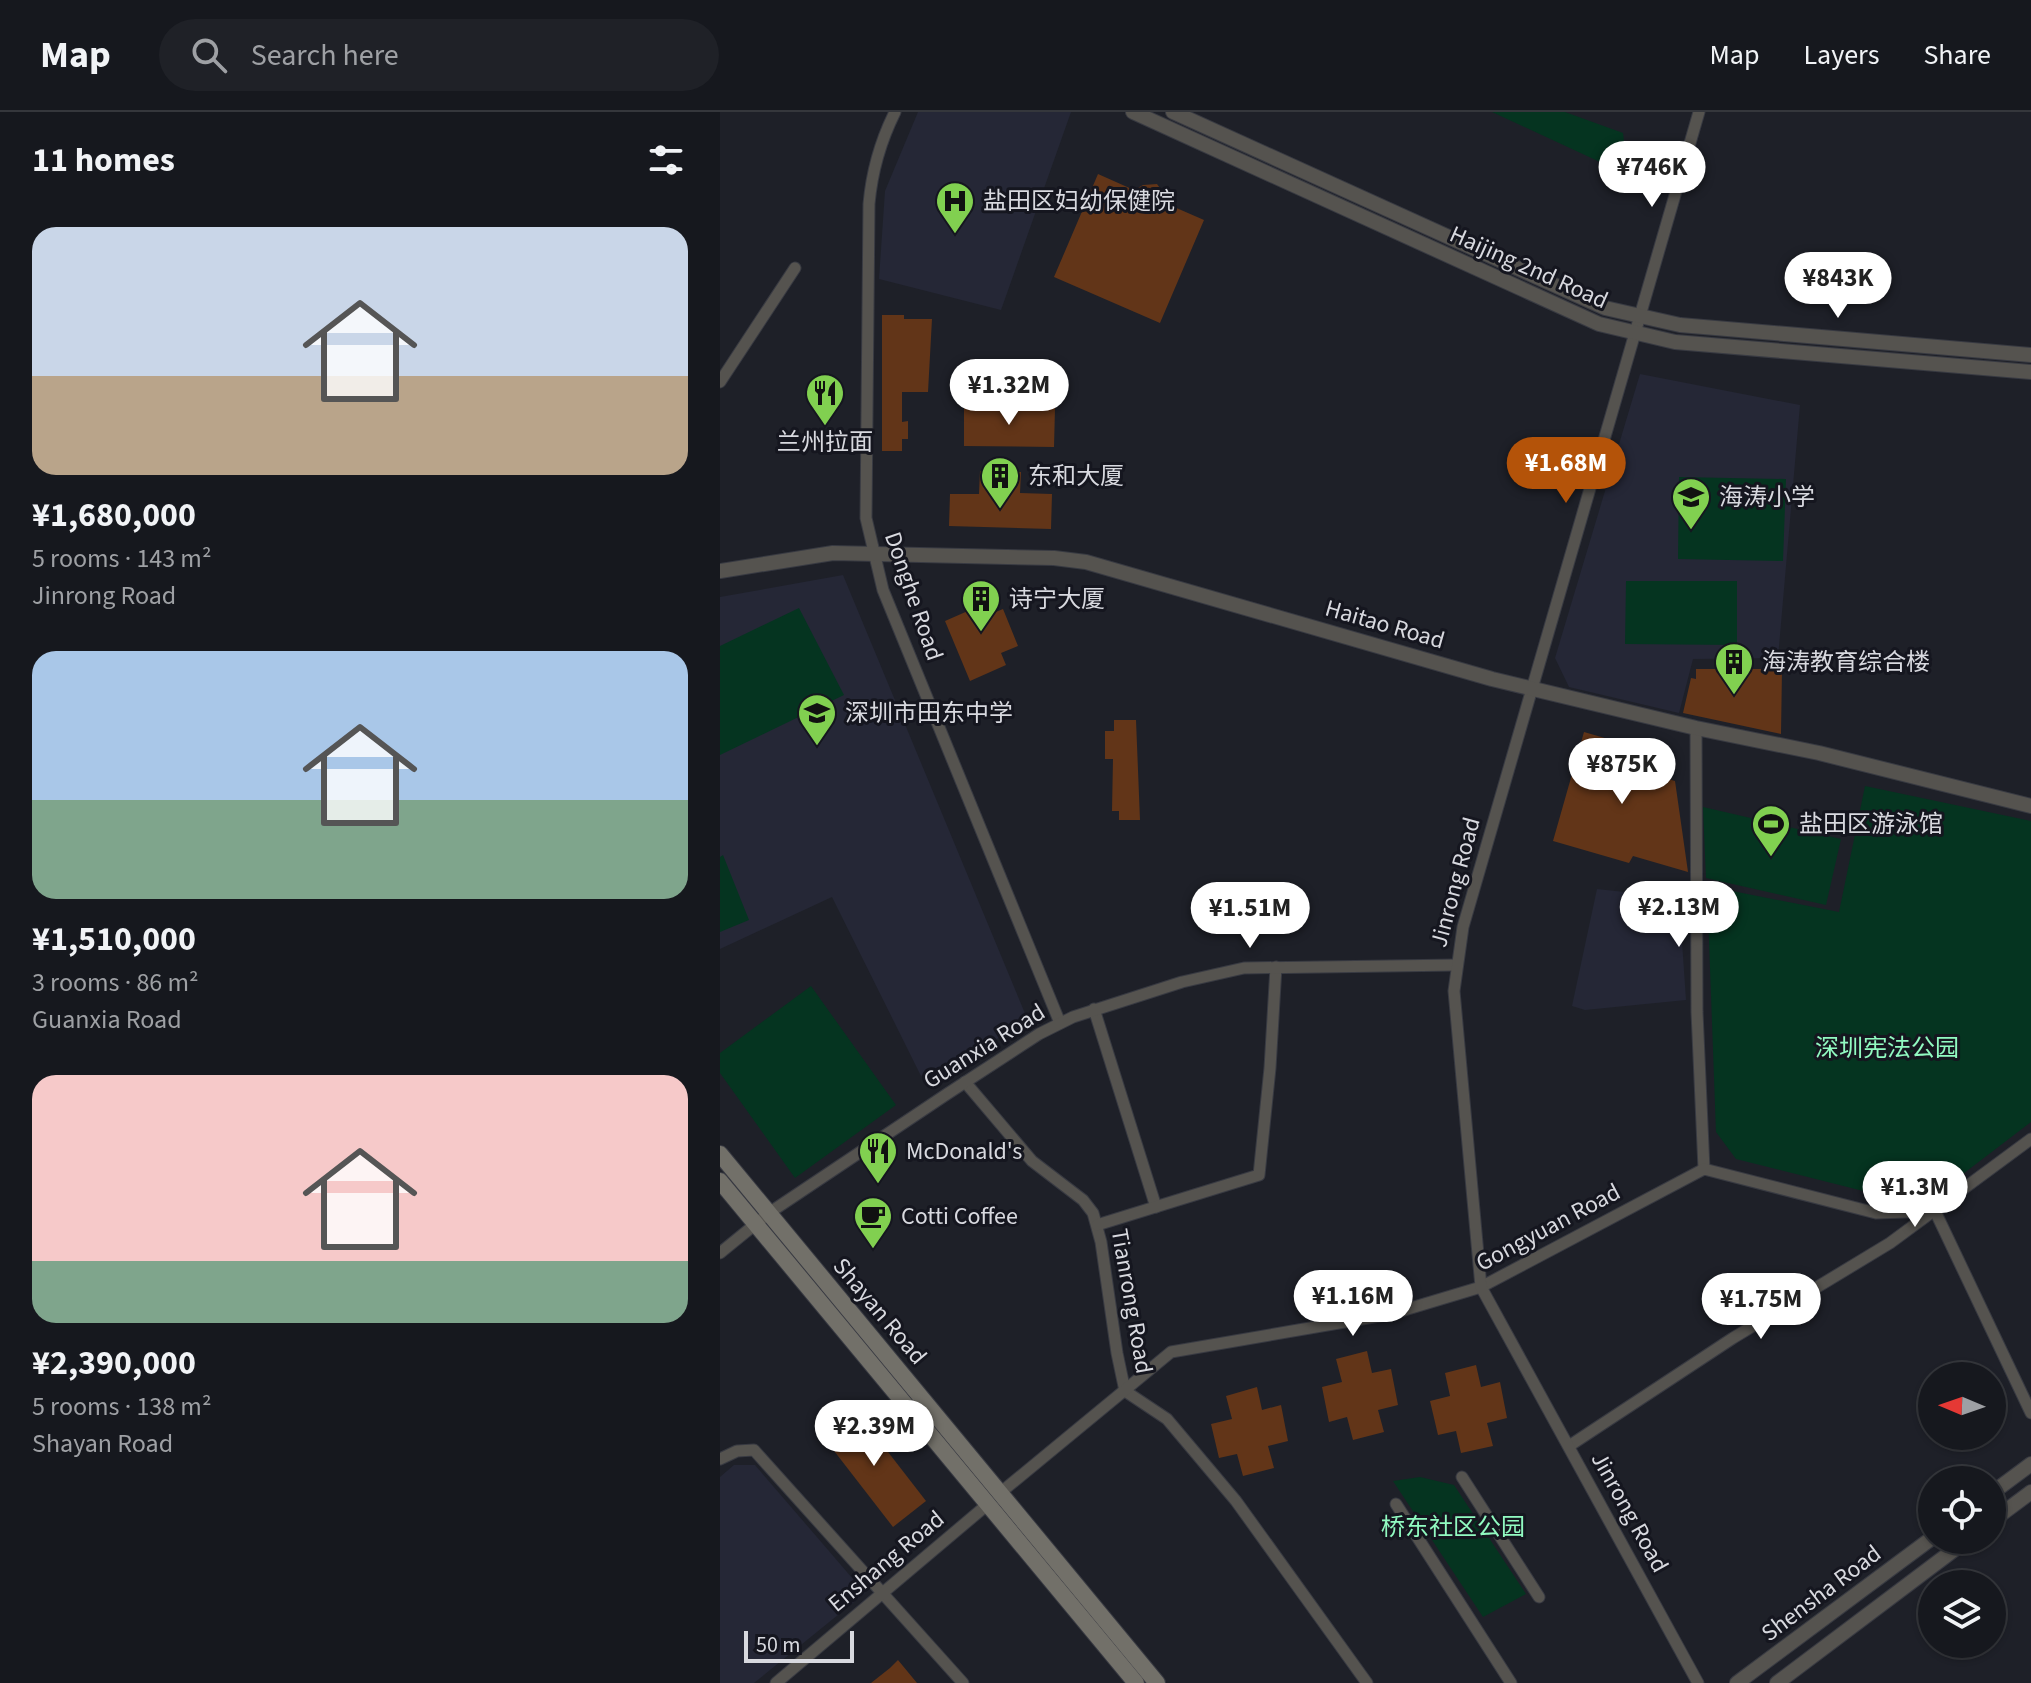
<!DOCTYPE html>
<meta charset="utf-8">
<style>
body{margin:0;font-family:"Source Sans 3","Noto Sans SC",sans-serif;background:#1f2127;color:#f1f3f6;height:100vh;display:flex;flex-direction:column;font-size:30px;white-space:nowrap}
*{box-sizing:border-box;margin:0}
p{font-size:26px;color:#9ea0a4}
.icon{flex:none;width:44px;height:44px;fill:none;stroke:currentColor;stroke-width:2;stroke-linecap:round;stroke-linejoin:round}
.map{position:relative;flex:1;overflow:hidden}
.details{display:flex;flex-direction:column;background:#16181e;width:720px}
.details>*{flex:none}
.needle{width:52px;rotate:272deg}
.fabs{position:absolute;left:1198px;top:1250px;display:grid;gap:16px}
.fabs a{display:grid;place-items:center;width:88px;height:88px;border-radius:50%;background:#16181e;box-shadow:0 2px 6px #0004,0 0 0 2px #35373c;font-size:40px}
.scale{position:absolute;left:24px;bottom:20px;width:110px;box-sizing:border-box;padding-left:8px;border:4px solid #d8d9df;border-top:0;font-size:22px;line-height:28px;white-space:nowrap;color:#d8d9df;-webkit-text-stroke:6px #15161f;paint-order:stroke}
.price{position:absolute;translate:-50% -68px;padding:0 18px;border-radius:28px;background:#fff;color:#222;font-size:26px;line-height:52px;filter:drop-shadow(0 2px 4px #0008)}
.price::after{content:'';position:absolute;left:50%;top:48px;width:24px;height:18px;margin-left:-12px;background:inherit;clip-path:polygon(0 0,100% 0,50% 100%)}
.price.current{background:#b45309;color:#fff}
ul{padding:0;list-style:none}
li{display:grid;align-content:center;gap:16px;height:424px;padding:0 32px}
li span{display:grid;place-items:center;height:248px;border-radius:24px;color:#555}
li>.icon{margin-inline-start:auto}
span .icon{width:144px;height:144px;fill:#fffc;stroke-width:1}
li b{font-size:34px}
h2{display:flex;justify-content:space-between;align-items:center;height:96px;padding:0 32px;font-size:34px}
header{display:flex;align-items:center;gap:48px;box-sizing:border-box;height:112px;padding:0 40px;background:#16181e;border-bottom:2px solid #35373c}
header strong{font-size:38px}
nav{display:flex;gap:44px;margin-inline-start:auto;font-size:28px}
.search{width:560px;height:72px;background:#1f2127;display:flex;align-items:center;gap:20px;box-sizing:border-box;padding:0 28px;border-radius:44px;color:#9ea0a4;font-size:30px}
main{display:flex;flex:1;min-height:0}
.map>svg:first-child{display:block}
</style>
<header>
<strong>Map</strong>
<div class="search"><svg class="icon" aria-label="search" viewBox="0 0 24 24"><circle cx="10" cy="10" r="6"/><path d="M15 15l6 6"/></svg>Search here</div>
<nav><a>Map</a><a>Layers</a><a>Share</a></nav>
</header>
<main>
<section class="details">
<h2>11 homes<svg class="icon" aria-label="filters" viewBox="0 0 24 24"><path d="M4 7h16M4 17h16"/><circle cx="9" cy="7" r="2"/><circle cx="15" cy="17" r="2"/></svg></h2>
<ul>
<li><span style="background:linear-gradient(#c9d6e8 60%,#b9a48a 0)"><svg class="icon" aria-label="home" viewBox="0 0 24 24"><path d="M3 11l9-7 9 7M6 9v11h12V9"/></svg></span><div><b>¥1,680,000</b><p>5 rooms · 143 m²</p><p>Jinrong Road</p></div></li>
<li><span style="background:linear-gradient(#a9c7e8 60%,#7fa58c 0)"><svg class="icon" aria-label="home" viewBox="0 0 24 24"><path d="M3 11l9-7 9 7M6 9v11h12V9"/></svg></span><div><b>¥1,510,000</b><p>3 rooms · 86 m²</p><p>Guanxia Road</p></div></li>
<li><span style="background:linear-gradient(#f6c9c9 75%,#7fa58c 0)"><svg class="icon" aria-label="home" viewBox="0 0 24 24"><path d="M3 11l9-7 9 7M6 9v11h12V9"/></svg></span><div><b>¥2,390,000</b><p>5 rooms · 138 m²</p><p>Shayan Road</p></div></li>
</ul>
</section>
<div class="map">
<svg width="1311" height="1571" viewBox="0 0 1311 1571">
<rect width="100%" height="100%" fill="#1e2028"/>
<g fill="#252736">
<polygon points="198,0 351,0 281,198 159,167 165,79"/>
<polygon points="920,262 1080,293 1058,546 973,547 959,601 849,575 835,546"/>
<polygon points="123,463 309,911 201,964 112,785 0,837 0,485"/>
<polygon points="877,777 959,786 966,888 865,898 852,894"/>
<polygon points="14,1353 35,1353 145,1481 34,1571 0,1571 0,1365"/>
</g>
<g fill="#053420">
<polygon points="772,0 845,0 903,21 908,63"/>
<polygon points="959,365 1066,367 1063,449 958,447"/>
<polygon points="906,469 1017,469 1017,533 905,532"/>
<polygon points="79,496 124,583 0,643 0,534"/>
<polygon points="1145,674 1311,709 1311,1010 1218,1081 1167,1085 1016,1047 996,1020 987,774 1119,800"/>
<polygon points="983,695 1121,727 1106,793 986,766"/>
<polygon points="3,743 29,808 0,820 0,745"/>
<polygon points="91,874 176,993 75,1066 0,961 0,941"/>
<polygon points="700,1365 734,1373 806,1482 763,1505 673,1369"/>
</g>
<g fill="#623518">
<polygon points="378,62 414,78 423,73 437,72 445,83 445,91 484,108 440,211 334,165"/>
<polygon points="162,203 184,203 184,207 212,207 208,280 182,280 182,310 188,309 188,327 182,327 182,339 162,339"/>
<polygon points="244,295 335,296 334,335 244,334"/>
<polygon points="260,359 301,360 300,381 332,382 331,417 229,414 230,382 259,382"/>
<polygon points="266,491 271,502 283,497 298,534 281,541 286,553 250,569 225,509"/>
<polygon points="976,557 1062,557 1061,622 963,601 971,566 976,567"/>
<polygon points="394,608 416,608 420,708 399,708 399,699 392,699 393,647 385,647 385,619 394,619"/>
<polygon points="864,620 940,642 934,663 955,669 968,760 913,744 909,751 833,729"/>
<polygon points="647,1239 652,1261 671,1257 678,1293 658,1298 664,1320 633,1328 627,1305 609,1310 602,1275 622,1270 616,1247"/>
<polygon points="756,1253 761,1275 780,1270 787,1306 767,1311 773,1334 741,1341 736,1319 718,1323 710,1289 730,1284 725,1261"/>
<polygon points="537,1275 542,1298 561,1293 568,1329 548,1334 554,1356 523,1364 517,1342 499,1346 491,1312 512,1307 506,1284"/>
<polygon points="134,1296 206,1389 173,1415 101,1322"/>
<polygon points="178,1548 197,1571 151,1571 170,1556"/>
</g>
<g fill="none" stroke-linecap="round" stroke-linejoin="round">
<g stroke="#383a42" stroke-width="13">
<g id="minor">
<path d="M175,0c-15,30 -23,58 -26,92l-3,314 17,72 177,433"/>
<polyline points="0,270 75,156"/>
<polyline points="976,616 977,900 984,1057"/>
<polyline points="374,897 436,1095"/>
<polyline points="245,970 312,1049 363,1088 373,1101 381,1130 397,1241 405,1279 447,1307 516,1389 647,1571"/>
<polyline points="377,1113 539,1063 550,956 556,855"/>
<polyline points="0,1141 49,1101 227,982 319,922 353,905 462,870 524,856 736,853"/>
<polyline points="849,1334 1013,1226 1170,1131 1311,1027"/>
<polyline points="0,1347 17,1339 34,1338 243,1571"/>
<polyline points="742,1365 819,1485"/>
<polyline points="280,1381 451,1240 671,1202 761,1175 984,1057 1156,1101 1215,1099 1311,1301"/>
<polyline points="676,1392 791,1571"/>
<polyline points="56,1571 268,1392"/>
<polyline points="978,1571 761,1175 734,879 743,815 979,0"/>
</g>
</g>
<g stroke="#383a42" stroke-width="16">
<g id="tertiary">
<polyline points="413,0 879,212 955,230 1311,260"/>
<polyline points="453,0 885,196 960,213 1311,243"/>
<polyline points="0,459 113,441 334,446 366,450 772,567 976,616 1099,641 1311,694"/>
<polyline points="1272,1381 1311,1352"/>
<polyline points="1272,1409 1311,1380"/>
<polyline points="1017,1571 1212,1426"/>
<polyline points="1057,1571 1247,1428"/>
</g>
</g>
<g stroke="#383a42" stroke-width="18">
<g id="secondary">
<polyline points="0,1042 437,1571"/>
<polyline points="0,1069 416,1571"/>
</g>
</g>
<use href="#minor" stroke="#55534f" stroke-width="11"/>
<use href="#tertiary" stroke="#55534f" stroke-width="14"/>
<use href="#secondary" stroke="#727069" stroke-width="16"/>
</g>
<defs>
<g id="hospital-pin" transform="scale(2)"><path d="M0 17L-7.5 6A9.5 9.5 0 1 1 7.5 6Z" fill="#81d050" stroke="#15161f"/><path d="M-5-5h3v3.5h4V-5h3V5h-3V1.5h-4V5h-3Z" fill="#111"/></g>
<g id="restaurant-pin" transform="scale(2)"><path d="M0 17L-7.5 6A9.5 9.5 0 1 1 7.5 6Z" fill="#81d050" stroke="#15161f"/><path d="M-5-6h1v4h1v-4h1v4h1v-4h1v5L-1.5 .5V6h-2V.5L-5-1ZM5-6V6H3V1.5H1.5Q1.5-4 5-6Z" fill="#111"/></g>
<g id="building-pin" transform="scale(2)"><path d="M0 17L-7.5 6A9.5 9.5 0 1 1 7.5 6Z" fill="#81d050" stroke="#15161f"/><path d="M-4-6H4V6H1V3H-1V6H-4ZM-2.5-4.3h1.7v1.8h-1.7ZM.8-4.3h1.7v1.8H.8ZM-2.5-1h1.7V.8h-1.7ZM.8-1h1.7V.8H.8Z" fill="#111"/></g>
<g id="school-pin" transform="scale(2)"><path d="M0 17L-7.5 6A9.5 9.5 0 1 1 7.5 6Z" fill="#81d050" stroke="#15161f"/><path d="M0-5L7-2L0 1L-7-2ZM-4 1L0 2.5L4 1V4Q0 6-4 4Z" fill="#111"/></g>
<g id="stadium-pin" transform="scale(2)"><path d="M0 17L-7.5 6A9.5 9.5 0 1 1 7.5 6Z" fill="#81d050" stroke="#15161f"/><path d="M0-5a6.5 5 0 1 0 0 10a6.5 5 0 1 0 0-10ZM-3.5-1.8h7v3.6h-7Z" fill="#111"/></g>
<g id="cafe-pin" transform="scale(2)"><path d="M0 17L-7.5 6A9.5 9.5 0 1 1 7.5 6Z" fill="#81d050" stroke="#15161f"/><path d="M-5.5-4.5H6V0H3Q3 3.5 0 3.5H-2.5Q-5.5 3.5-5.5 0ZM3-3.2v2h1.7v-2ZM-6 4.5H4V6H-6Z" fill="#111"/></g>
</defs>
<g fill-rule="evenodd">
<use href="#hospital-pin" x="235" y="89"/>
<use href="#restaurant-pin" x="105" y="281"/>
<use href="#building-pin" x="280" y="364"/>
<use href="#school-pin" x="971" y="385"/>
<use href="#building-pin" x="261" y="487"/>
<use href="#building-pin" x="1014" y="550"/>
<use href="#school-pin" x="97" y="601"/>
<use href="#stadium-pin" x="1051" y="712"/>
<use href="#restaurant-pin" x="158" y="1039"/>
<use href="#cafe-pin" x="153" y="1104"/>
</g>
<g text-anchor="middle" stroke-width="6" stroke-linejoin="round" paint-order="stroke">
<g font-size="24" fill="#d8d9df" stroke="#15161f" text-anchor="start">
<text x="263" y="97">盐田区妇幼保健院</text>
<text x="105" y="338" text-anchor="middle">兰州拉面</text>
<text x="308" y="372">东和大厦</text>
<text x="999" y="393">海涛小学</text>
<text x="289" y="495">诗宁大厦</text>
<text x="1042" y="558">海涛教育综合楼</text>
<text x="125" y="609">深圳市田东中学</text>
<text x="1079" y="720">盐田区游泳馆</text>
<text x="186" y="1047">McDonald's</text>
<text x="181" y="1112">Cotti Coffee</text>
</g>
<g font-size="24" fill="#d8d9df" stroke="#15161f">
<text transform="translate(809 155) rotate(24)" y="8">Haijing 2nd Road</text>
<text transform="translate(194 484) rotate(71)" y="8">Donghe Road</text>
<text transform="translate(665 512) rotate(16)" y="8">Haitao Road</text>
<text transform="translate(735 770) rotate(-75)" y="8">Jinrong Road</text>
<text transform="translate(264 934) rotate(-32)" y="8">Guanxia Road</text>
<text transform="translate(828 1115) rotate(-28)" y="8">Gongyuan Road</text>
<text transform="translate(412 1189) rotate(80)" y="8">Tianrong Road</text>
<text transform="translate(160 1199) rotate(50)" y="8">Shayan Road</text>
<text transform="translate(910 1400) rotate(61)" y="8">Jinrong Road</text>
<text transform="translate(166 1449) rotate(-40)" y="8">Enshang Road</text>
<text transform="translate(1101 1481) rotate(-37)" y="8">Shensha Road</text>
</g>
<g font-size="24" fill="#91fac1" stroke="#15161f">
<text x="1167" y="944">深圳宪法公园</text>
<text x="733" y="1423">桥东社区公园</text>
</g>
</g>
</svg>
<div class="fabs">
<a><svg class="needle" viewBox="-14 -14 28 28"><path d="M0-13l5 13h-10z" fill="#e53935"/><path d="M0 13l5-13h-10z" fill="#9ea0a4"/></svg></a>
<a><svg class="icon" aria-label="locate" viewBox="0 0 24 24"><circle cx="12" cy="12" r="6"/><path d="M12 2v4M12 18v4M2 12h4M18 12h4"/></svg></a>
<a><svg class="icon" aria-label="layers" viewBox="0 0 24 24"><path d="M12 4l9 5-9 5-9-5zM3 14l9 5 9-5"/></svg></a>
</div>
<div class="scale">50 m</div>
<b class="price" style="left:932px;top:97px">¥746K</b>
<b class="price" style="left:1118px;top:208px">¥843K</b>
<b class="price" style="left:289px;top:315px">¥1.32M</b>
<b class="price current" style="left:846px;top:393px">¥1.68M</b>
<b class="price" style="left:902px;top:694px">¥875K</b>
<b class="price" style="left:959px;top:837px">¥2.13M</b>
<b class="price" style="left:530px;top:838px">¥1.51M</b>
<b class="price" style="left:1195px;top:1117px">¥1.3M</b>
<b class="price" style="left:633px;top:1226px">¥1.16M</b>
<b class="price" style="left:1041px;top:1229px">¥1.75M</b>
<b class="price" style="left:154px;top:1356px">¥2.39M</b>
</div>
</main>
